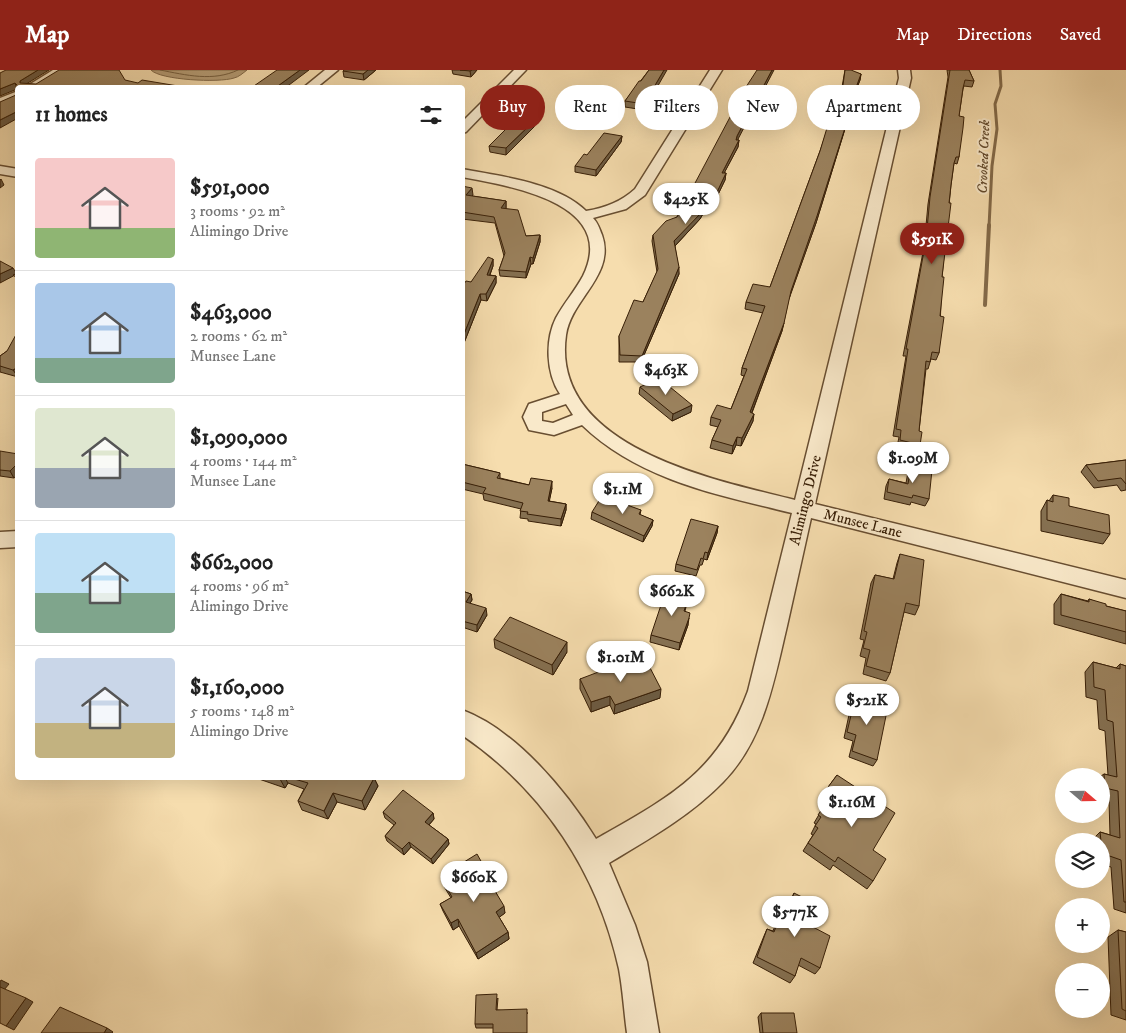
<!DOCTYPE html>
<meta charset="utf-8">
<style>
body{margin:0;font-family:"IM FELL DW Pica",serif;background:#f2f2f2;color:#222;height:100vh;display:flex;flex-direction:column;font-size:19px;white-space:nowrap}
*{box-sizing:border-box;margin:0}
p{font-size:16px;color:#767676}
.icon{flex:none;width:28px;height:28px;fill:none;stroke:currentColor;stroke-width:2;stroke-linecap:round;stroke-linejoin:round}
.map{position:relative;flex:1;overflow:hidden}
.details{position:absolute;left:15px;top:15px;width:450px;height:695px;display:flex;flex-direction:column;background:#fff;border-radius:5px;box-shadow:0 5px 20px #0002}
.details>*{flex:none}
.top-card{position:absolute;left:480px;top:15px;width:475px;height:45px;display:flex;gap:10px}
.needle{width:32px;rotate:110deg}
.tools{position:absolute;left:1055px;top:698px;display:grid;gap:10px}
.tools a{display:grid;place-items:center;width:55px;height:55px;border-radius:50%;background:#fff;box-shadow:0 5px 20px #0002;font-size:25px}
.price{position:absolute;translate:-50% -42px;padding:0 11px;border-radius:18px;background:#fff;color:#222;font-size:16px;line-height:32px;filter:drop-shadow(0 1px 2px #0008)}
.price::after{content:'';position:absolute;left:50%;top:30px;width:15px;height:11px;margin-left:-8px;background:inherit;clip-path:polygon(0 0,100% 0,50% 100%)}
.price.selected{background:#8f2418;color:#fff}
ul{padding:0;list-style:none}
li{display:flex;align-items:center;gap:15px;height:125px;padding:0 20px}
li+li{border-top:1px solid #e0e0e0}
li span{display:grid;place-items:center;flex:none;width:140px;height:100px;border-radius:5px;color:#555}
li>.icon{margin-inline-start:auto}
span .icon{width:60px;height:60px;fill:#fffc;stroke-width:1}
li b{font-size:21px}
h2{display:flex;justify-content:space-between;align-items:center;height:60px;padding:0 20px;font-size:21px}
.chip{padding:0 18px;border-radius:22px;background:#fff;box-shadow:0 5px 20px #0002;font-size:18px;line-height:45px}
.chip.selected{background:#8f2418;color:#fff}
header{display:flex;align-items:center;gap:30px;box-sizing:border-box;height:70px;padding:0 25px;background:#8f2418;color:#fff}
header strong{font-size:24px}
nav{display:flex;gap:28px;margin-inline-start:auto;font-size:18px}
.map>svg:first-child{display:block}
</style>
<header>
<strong>Map</strong>
<nav><a>Map</a><a>Directions</a><a>Saved</a></nav>
</header>
<div class="map">
<svg width="1126" height="963" viewBox="0 0 1126 963">
<rect width="100%" height="100%" fill="#f6ddae"/>
<filter id="stains"><feTurbulence type="fractalNoise" baseFrequency=".004" numOctaves="4"/><feColorMatrix values="0 0 0 0 .2 0 0 0 0 .09 0 0 0 0 .02 0 0 0 .5 -.17"/></filter>
<radialGradient id="worn" r=".72"><stop offset=".6" stop-color="#630" stop-opacity="0"/><stop offset="1" stop-color="#630" stop-opacity=".3"/></radialGradient>
<path fill="#b59c75" stroke="#836a49" d="M151,0h96c-4,3 -8,7 -13,8 -15,5 -74,2 -83,-8z"/>
<g fill="none" stroke-linecap="round" stroke-linejoin="round">
<path stroke="#765e3e" stroke-width="1" d="M160,0c26,5 53,12 78,0"/>
<polyline stroke="#836a49" stroke-width="3" points="989,157 992,96 997,59 995,34 1001,16 1000,0"/>
<polyline stroke="#836a49" stroke-width="4" points="985,235 989,155"/>
<g stroke="#684e31" stroke-width="3">
<g id="minor">
<polygon points="53,0 67,0 38,18 24,18"/>
<polygon points="325,0 338,0 316,18 303,18"/>
<polygon points="514,0 526,0 466,62 462,63 462,52"/>
<path d="M710,0h12l-77,125 -19,14 -33,9c5,5 6,10 9,17 14,40 -31,64 -36,100 -16,113 150,145 229,165l104,-422 -1,-8h12l1,8 -96,426 311,76v18l-315,-80c-8,36 -16,72 -24,108 -13,55 -23,114 -64,156 -33,34 -74,57 -114,81l26,62 12,37 12,71h-32c-3,-21 -4,-43 -8,-64 -21,-96 -76,-179 -157,-234v-25c54,20 105,82 134,129 72,-41 122,-66 152,-148l44,-178c-74,-18 -153,-33 -210,-88l-28,10 -25,-5 -6,-13 6,-13 31,-10c-14,-21 -15,-54 -4,-76 8,-15 19,-27 27,-42 36,-73 -73,-90 -121,-99v-8c38,7 96,14 124,42 18,-3 35,-9 49,-22zM566,334l7,11 -20,8 -11,-2v-9z"/>
<polygon points="18,21 18,29 0,37 0,28"/>
<polygon points="0,96 18,99 18,107 0,104"/>
<polygon points="18,461 18,477 0,478 0,462"/>
</g>
</g>
<use href="#minor" fill="#f9e9ca" fill-rule="evenodd"/>
</g>
<g fill="#857051" stroke="#381f07">
<polygon points="376,0 364,10 344,7 343,1"/>
<polygon points="452,0 477,0 471,7 453,4"/>
<polygon points="649,0 644,40 625,37 625,31"/>
<polygon points="845,0 861,4 860,10 850,36 849,46 816,153 789,228 782,261 752,343 753,351 741,376 736,375 732,384 710,378 712,370 718,357 710,355 711,347 731,339 744,306 741,305 742,298 763,243 745,239 746,232 770,217 820,81 842,17"/>
<polygon points="947,0 969,0 974,11 972,17 964,16 963,19 959,46 959,87 957,94 954,93 951,115 942,207 939,283 936,290 931,289 928,299 926,299 919,361 920,375 917,382 897,377 899,367 893,366 906,286 903,286 924,177 928,134 948,7"/>
<polygon points="534,51 534,57 506,85 490,82 489,76"/>
<polygon points="622,66 621,72 596,106 575,102 575,96 587,85"/>
<polygon points="738,70 739,70 738,77 724,103 726,103 725,110 709,143 704,142 700,149 675,176 679,204 641,292 619,292 619,266 643,232 657,202 652,171 653,165 677,147"/>
<polygon points="462,116 473,125 472,126 506,131 506,138 526,166 540,165 540,172 533,194 531,194 526,208 500,206 499,200 504,186 495,153 462,149"/>
<polygon points="493,189 493,196 490,205 496,206 496,213 487,231 481,230 462,278 462,217 471,212"/>
<polygon points="7,281 18,307 0,302 0,286"/>
<polygon points="640,317 691,342 672,351 639,324"/>
<polygon points="0,381 14,408 0,406"/>
<polygon points="1126,390 1126,420 1121,421 1117,415 1094,418 1081,402 1086,395"/>
<polygon points="462,394 500,403 500,408 529,415 552,418 549,431 566,434 566,440 561,456 528,451 528,449 520,448 521,439 484,430 483,424 462,419"/>
<polygon points="911,396 929,429 925,436 911,432 910,435 884,429 886,416 889,409 906,413 908,402"/>
<polygon points="1053,425 1110,464 1103,474 1041,461 1041,441 1047,430 1049,431"/>
<polygon points="641,440 640,445 653,450 652,456 643,472 591,449 592,442"/>
<polygon points="718,456 717,463 707,490 704,489 702,495 700,495 696,506 675,501 676,494"/>
<polygon points="900,484 919,536 915,545 904,542 890,603 886,611 863,604 866,588 860,586 864,570 860,569 871,513 875,505 893,509 897,493"/>
<polygon points="462,521 471,524 472,530 470,533 487,545 477,562 462,557"/>
<polygon points="1061,524 1088,531 1089,529 1106,536 1126,541 1126,574 1054,554 1054,534"/>
<polygon points="687,533 685,541 688,555 679,580 650,572 651,565"/>
<polygon points="494,569 567,582 553,605 495,578"/>
<polygon points="1093,592 1116,598 1120,594 1126,596 1126,843 1114,839 1111,797 1101,794 1101,771 1091,771 1100,762 1110,765 1109,730 1101,728 1101,706 1104,704 1108,705 1105,661 1099,659 1097,630 1086,627 1085,602"/>
<polygon points="626,599 660,628 614,644 610,635 591,642 580,619 580,609"/>
<polygon points="856,625 877,690 873,696 849,687 853,671 844,668 852,631"/>
<polygon points="837,705 873,780 873,811 867,819 833,795 830,800 803,781 813,765 811,764 816,754 814,753 824,736 819,733 823,724"/>
<polygon points="256,708 374,708 378,716 365,740 337,732 328,749 302,740 298,731 304,719 288,713 285,718"/>
<polygon points="383,742 433,743 434,749 429,755 448,769 449,774 433,794 411,777 404,785 387,771 385,766 394,755 385,748"/>
<polygon points="443,811 493,816 505,843 499,847 508,862 509,869 478,889 459,856 453,860 443,841 440,834 451,828 445,818"/>
<polygon points="794,823 813,857 820,898 815,904 798,895 795,906 790,913 753,893 764,866 767,859 773,861 778,848 782,841 786,843 790,831"/>
<polygon points="1118,860 1126,862 1126,950 1111,945 1108,867"/>
<polygon points="498,928 497,940 528,943 493,958 476,958 475,954"/>
<polygon points="761,943 797,963 760,963 758,947"/>
</g>
<g fill="#6c5b42" stroke="#381f07">
<polygon points="38,0 49,0 23,16 20,13 20,11"/>
<polygon points="300,0 309,0 285,18 275,18"/>
<polygon points="368,0 376,0 364,10 363,4"/>
<polygon points="472,0 477,0 471,7 470,1"/>
<polygon points="664,0 667,0 644,40 644,34"/>
<polygon points="772,0 774,0 736,73 737,66"/>
<polygon points="861,4 860,10 848,40 850,34"/>
<polygon points="15,13 17,19 0,26 0,19"/>
<polygon points="851,39 816,153 789,229 791,221"/>
<polygon points="18,41 18,48 0,58 0,50"/>
<polygon points="534,51 534,57 506,85 506,78"/>
<polygon points="622,66 621,72 596,106 596,100"/>
<polygon points="739,70 738,77 721,109 722,103"/>
<polygon points="726,103 725,110 709,143 710,137"/>
<polygon points="1,109 4,115 0,118 0,110"/>
<polygon points="472,118 473,125 467,132 466,125"/>
<polygon points="506,131 506,138 501,144 501,138"/>
<polygon points="704,136 704,142 700,149 673,178 674,171"/>
<polygon points="540,165 540,172 533,194 533,188"/>
<polygon points="530,187 531,194 526,208 526,202"/>
<polygon points="493,189 493,196 487,212 487,205"/>
<polygon points="679,197 679,204 641,292 642,286"/>
<polygon points="13,198 17,204 0,213 0,204"/>
<polygon points="496,206 496,213 487,231 486,224"/>
<polygon points="480,224 481,230 462,278 462,269"/>
<polygon points="784,253 782,261 749,350 750,342"/>
<polygon points="18,297 18,307 13,300"/>
<polygon points="692,335 691,342 672,351 673,344"/>
<polygon points="754,344 753,351 741,376 742,368"/>
<polygon points="737,367 736,375 732,384 733,376"/>
<polygon points="18,393 18,405 14,408 10,401"/>
<polygon points="552,411 552,418 548,438 548,431"/>
<polygon points="566,434 566,440 561,456 561,449"/>
<polygon points="653,450 652,456 643,472 644,466"/>
<polygon points="718,456 717,463 707,490 708,483"/>
<polygon points="471,524 472,530 467,538 466,532"/>
<polygon points="486,538 487,545 477,562 477,555"/>
<polygon points="689,548 688,555 679,580 680,573"/>
<polygon points="567,572 567,582 553,605 552,595"/>
<polygon points="661,619 660,628 614,644 615,635"/>
<polygon points="610,626 610,635 591,642 591,632"/>
<polygon points="281,708 285,708 288,713 285,718 280,709"/>
<polygon points="374,708 378,716 365,740 362,731"/>
<polygon points="333,723 337,732 328,749 324,741"/>
<polygon points="433,743 434,749 427,757 425,752"/>
<polygon points="448,769 449,774 433,794 431,789"/>
<polygon points="409,772 411,777 404,785 402,779"/>
<polygon points="491,809 493,816 490,818 489,811"/>
<polygon points="504,836 505,843 497,849 496,842"/>
<polygon points="458,849 459,856 453,860 451,853"/>
<polygon points="508,862 509,869 478,889 476,883"/>
<polygon points="1,910 9,914 4,920 0,918 0,912"/>
<polygon points="26,928 33,932 14,960 6,956"/>
<polygon points="107,958 113,962 112,963 104,963"/>
</g>
<g fill="#9b825e" stroke="#381f07">
<polygon points="6,0 38,0 20,11 20,13 36,14 59,0 119,0 125,10 138,13 142,10 190,18 18,18 18,41 0,50 0,32 16,25 17,15 15,13 0,19 0,3"/>
<polygon points="277,0 300,0 275,18 251,18"/>
<polygon points="344,0 368,0 363,4 343,1"/>
<polygon points="460,0 472,0 470,1"/>
<polygon points="649,0 664,0 644,34 625,31 639,11 641,11"/>
<polygon points="757,0 772,0 737,66 736,70 739,70 722,103 726,103 710,137 704,136 701,143 674,171 679,197 642,286 620,285 619,266 634,230 643,232 658,199 653,165 666,151 677,147 746,17"/>
<polygon points="845,0 851,0 861,4 850,34 851,39 817,146 791,221 784,253 750,342 754,344 742,368 737,367 733,376 712,370 721,350 711,347 717,335 731,339 747,299 742,298 765,236 746,232 753,214 770,217 820,81 833,38 843,15"/>
<polygon points="950,0 969,0 974,11 965,10 963,18 959,46 964,47 963,58 959,87 956,87 954,93 951,115 949,133 951,133 942,207 944,207 940,246 944,247 939,283 932,282 930,292 926,291 919,361 922,362 920,375 900,370 901,360 896,359 908,279 906,279 926,170 930,127"/>
<polygon points="517,48 534,51 506,78 489,76"/>
<polygon points="604,63 622,66 596,100 575,96 584,84 587,85"/>
<polygon points="462,116 472,118 466,125 506,131 501,138 518,140 526,166 540,165 533,188 530,187 526,202 499,200 505,183 494,147 462,142"/>
<polygon points="488,187 493,189 487,205 496,206 486,224 480,224 462,269 462,217 466,211 471,212"/>
<polygon points="0,191 13,198 0,204"/>
<polygon points="18,203 18,209 13,205"/>
<polygon points="18,261 18,297 13,300 0,296 0,286 7,281"/>
<polygon points="659,308 692,335 673,344 640,317"/>
<polygon points="0,381 18,384 18,393 10,401 0,400"/>
<polygon points="1126,390 1126,414 1121,408 1098,411 1086,395"/>
<polygon points="462,394 500,403 497,408 529,415 531,408 552,411 548,431 566,434 561,449 527,444 528,442 520,441 523,433 483,423 486,418 462,412"/>
<polygon points="911,396 932,400 929,429 913,425 912,428 887,422 889,409 908,414"/>
<polygon points="1053,425 1069,428 1069,436 1109,445 1110,464 1047,450 1047,430 1053,432"/>
<polygon points="602,426 641,440 639,444 653,450 644,466 592,442"/>
<polygon points="691,449 718,456 708,483 705,482 703,489 701,488 697,500 676,494"/>
<polygon points="900,484 924,490 919,536 906,533 890,603 866,596 870,580 863,578 867,562 864,561 875,505 894,509"/>
<polygon points="666,520 689,526 684,541 690,543 689,548 680,573 651,565"/>
<polygon points="462,521 471,524 466,532 486,538 477,555 462,551"/>
<polygon points="1061,524 1089,532 1089,529 1106,534 1106,536 1126,541 1126,562 1061,545"/>
<polygon points="510,547 567,572 552,595 494,569"/>
<polygon points="647,592 661,619 615,635 610,626 591,632 580,609 622,593 626,599"/>
<polygon points="1093,592 1120,599 1120,594 1126,596 1126,832 1124,832 1121,790 1101,783 1101,771 1100,762 1120,768 1118,721 1105,718 1104,704 1117,707 1113,652 1107,650 1105,620 1094,617"/>
<polygon points="856,625 888,636 877,690 852,681 856,665 847,662"/>
<polygon points="837,705 895,743 873,780 886,789 873,811 838,787 835,792 808,773 818,758 815,756 821,747 818,745 829,728 823,724"/>
<polygon points="291,708 374,708 362,731 333,723 324,741 298,731 308,713"/>
<polygon points="403,720 433,743 425,752 448,769 431,789 409,772 402,779 385,766 396,753 383,742"/>
<polygon points="477,784 491,809 489,811 504,836 496,842 508,862 476,883 458,849 451,853 440,834 452,827 443,811 443,805"/>
<polygon points="794,823 820,836 813,857 830,866 820,898 801,888 795,906 757,887 767,859 774,862 782,841 787,843"/>
<polygon points="1118,860 1126,862 1126,941 1122,939"/>
<polygon points="0,917 26,928 6,956 0,953"/>
<polygon points="497,924 496,940 527,939 527,963 493,963 493,954 475,954 476,925"/>
<polygon points="60,937 107,958 104,963 41,963"/>
<polygon points="761,943 794,943 797,963 763,963"/>
</g>
<g text-anchor="middle" stroke-width="4" stroke-linejoin="round" paint-order="stroke">
<g font-size="14" font-style="italic" fill="#644b2e" stroke="#f9e9ca">
<text transform="translate(983 87) rotate(-88)" y="5">Crooked Creek</text>
</g>
<g font-size="15" fill="#381f07" stroke="#f9e9ca">
<text transform="translate(805 430) rotate(-76)" y="5">Alimingo Drive</text>
<text transform="translate(863 453) rotate(14)" y="5">Munsee Lane</text>
</g>
</g>
<rect width="100%" height="100%" filter="url(#stains)"/>
<rect width="100%" height="100%" fill="url(#worn)"/>
</svg>
<div class="tools">
<a><svg class="needle" viewBox="-14 -14 28 28"><path d="M0-13l5 13h-10z" fill="#e53935"/><path d="M0 13l5-13h-10z" fill="#767676"/></svg></a>
<a><svg class="icon" aria-label="layers" viewBox="0 0 24 24"><path d="M12 4l9 5-9 5-9-5zM3 14l9 5 9-5"/></svg></a>
<a>+</a>
<a>−</a>
</div>
<b class="price" style="left:686px;top:155px">$425K</b>
<b class="price selected" style="left:932px;top:195px">$591K</b>
<b class="price" style="left:666px;top:326px">$463K</b>
<b class="price" style="left:913px;top:414px">$1.09M</b>
<b class="price" style="left:623px;top:445px">$1.1M</b>
<b class="price" style="left:672px;top:547px">$662K</b>
<b class="price" style="left:621px;top:613px">$1.01M</b>
<b class="price" style="left:867px;top:656px">$521K</b>
<b class="price" style="left:852px;top:758px">$1.16M</b>
<b class="price" style="left:474px;top:833px">$660K</b>
<b class="price" style="left:795px;top:868px">$577K</b>
<div class="top-card">
<a class="chip selected">Buy</a>
<a class="chip">Rent</a>
<a class="chip">Filters</a>
<a class="chip">New</a>
<a class="chip">Apartment</a>
</div>
<section class="details">
<h2>11 homes<svg class="icon" aria-label="filters" viewBox="0 0 24 24"><path d="M4 7h16M4 17h16"/><circle cx="9" cy="7" r="2"/><circle cx="15" cy="17" r="2"/></svg></h2>
<ul>
<li><span style="background:linear-gradient(#f6c9c9 70%,#8fb573 0)"><svg class="icon" aria-label="home" viewBox="0 0 24 24"><path d="M3 11l9-7 9 7M6 9v11h12V9"/></svg></span><div><b>$591,000</b><p>3 rooms · 92 m²</p><p>Alimingo Drive</p></div></li>
<li><span style="background:linear-gradient(#a9c7e8 75%,#7fa58c 0)"><svg class="icon" aria-label="home" viewBox="0 0 24 24"><path d="M3 11l9-7 9 7M6 9v11h12V9"/></svg></span><div><b>$463,000</b><p>2 rooms · 62 m²</p><p>Munsee Lane</p></div></li>
<li><span style="background:linear-gradient(#dfe7d0 60%,#9aa5b1 0)"><svg class="icon" aria-label="home" viewBox="0 0 24 24"><path d="M3 11l9-7 9 7M6 9v11h12V9"/></svg></span><div><b>$1,090,000</b><p>4 rooms · 144 m²</p><p>Munsee Lane</p></div></li>
<li><span style="background:linear-gradient(#bfe0f5 60%,#7fa58c 0)"><svg class="icon" aria-label="home" viewBox="0 0 24 24"><path d="M3 11l9-7 9 7M6 9v11h12V9"/></svg></span><div><b>$662,000</b><p>4 rooms · 96 m²</p><p>Alimingo Drive</p></div></li>
<li><span style="background:linear-gradient(#c9d6e8 65%,#c2b280 0)"><svg class="icon" aria-label="home" viewBox="0 0 24 24"><path d="M3 11l9-7 9 7M6 9v11h12V9"/></svg></span><div><b>$1,160,000</b><p>5 rooms · 148 m²</p><p>Alimingo Drive</p></div></li>
</ul>
</section>
</div>
